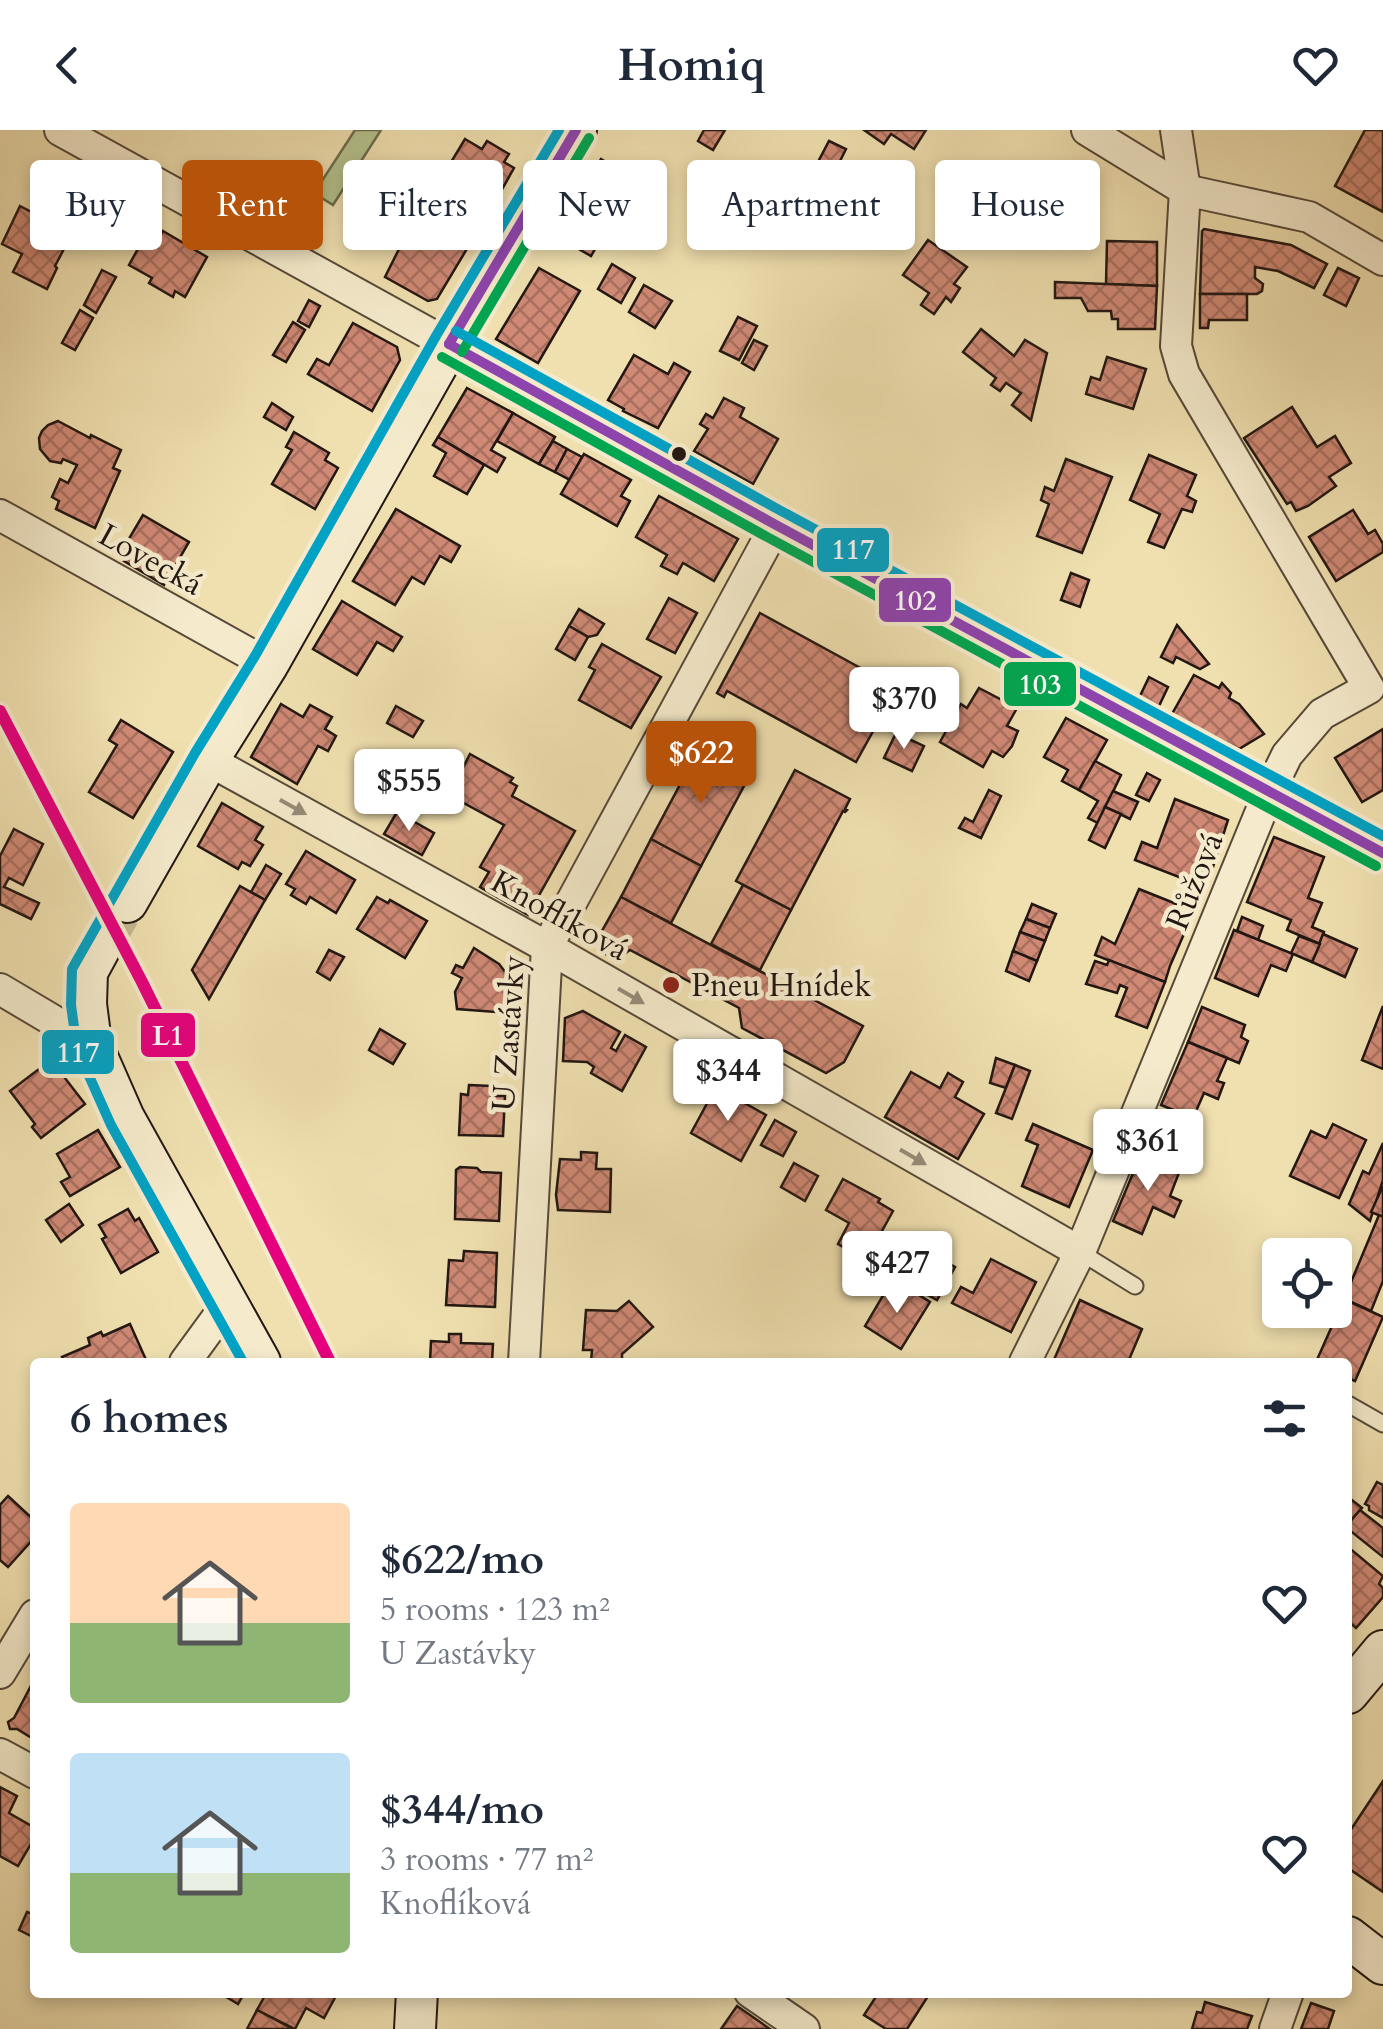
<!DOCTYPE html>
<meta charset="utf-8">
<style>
body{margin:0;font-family:Cardo,serif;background:#f2f2f3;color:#1f2937;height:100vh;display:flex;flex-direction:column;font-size:38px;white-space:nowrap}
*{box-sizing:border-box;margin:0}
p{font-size:32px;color:#747a83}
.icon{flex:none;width:55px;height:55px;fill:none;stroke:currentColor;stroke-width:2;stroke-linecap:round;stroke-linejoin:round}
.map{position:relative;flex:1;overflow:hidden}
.details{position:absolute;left:30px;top:1228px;width:1322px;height:640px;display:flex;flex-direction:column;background:#fff;border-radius:10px;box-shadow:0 5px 15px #0003}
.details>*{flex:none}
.guide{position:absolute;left:30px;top:30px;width:1325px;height:90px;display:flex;gap:20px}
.fabs{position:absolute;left:1262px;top:1108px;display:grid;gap:20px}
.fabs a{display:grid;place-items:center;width:90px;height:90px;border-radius:10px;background:#fff;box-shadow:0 5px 15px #0003;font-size:50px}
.price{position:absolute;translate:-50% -85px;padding:0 22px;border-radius:10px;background:#fff;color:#222;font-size:32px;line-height:65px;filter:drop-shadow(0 2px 5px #0008)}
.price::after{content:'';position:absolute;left:50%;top:60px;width:30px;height:22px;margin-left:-15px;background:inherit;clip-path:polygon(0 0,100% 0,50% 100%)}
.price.selected{background:#b45309;color:#fff}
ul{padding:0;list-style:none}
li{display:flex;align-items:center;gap:30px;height:250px;padding:0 40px}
li span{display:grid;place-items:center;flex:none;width:280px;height:200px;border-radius:10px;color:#555}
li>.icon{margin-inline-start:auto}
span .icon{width:120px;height:120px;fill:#fffc;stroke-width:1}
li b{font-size:42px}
h2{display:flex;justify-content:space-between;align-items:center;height:120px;padding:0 40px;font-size:42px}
.chip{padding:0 35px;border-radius:10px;background:#fff;box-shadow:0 5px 15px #0003;font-size:35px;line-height:90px}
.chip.selected{background:#b45309;color:#fff}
header{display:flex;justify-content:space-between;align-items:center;height:130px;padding:0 40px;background:#fff;font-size:45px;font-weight:600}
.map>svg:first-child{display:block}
</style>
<header><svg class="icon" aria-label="back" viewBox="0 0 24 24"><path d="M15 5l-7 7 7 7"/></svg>Homiq<svg class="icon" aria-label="heart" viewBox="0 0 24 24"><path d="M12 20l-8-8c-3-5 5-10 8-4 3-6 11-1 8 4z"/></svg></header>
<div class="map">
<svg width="1383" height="1899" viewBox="0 0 1383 1899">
<defs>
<pattern id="building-cross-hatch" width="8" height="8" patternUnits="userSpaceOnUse" patternTransform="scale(2.5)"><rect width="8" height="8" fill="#cf8975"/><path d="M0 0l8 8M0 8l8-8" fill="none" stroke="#a86f5f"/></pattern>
</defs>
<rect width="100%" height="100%" fill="#f0e0b0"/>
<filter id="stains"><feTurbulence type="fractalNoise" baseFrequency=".002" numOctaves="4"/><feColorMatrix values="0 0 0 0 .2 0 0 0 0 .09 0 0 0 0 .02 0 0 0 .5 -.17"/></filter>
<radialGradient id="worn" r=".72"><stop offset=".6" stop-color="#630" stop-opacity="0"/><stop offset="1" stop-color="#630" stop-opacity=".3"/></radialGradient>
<polygon fill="#b6c38e" stroke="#6c6d50" stroke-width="2.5" points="355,0 381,0 333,75 314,63"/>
<g fill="url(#building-cross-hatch)" stroke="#221712" stroke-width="2.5">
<polygon points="704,0 725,0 713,20 698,11"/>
<polygon points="864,0 926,0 914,19 891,4 884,14"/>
<polygon points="1365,0 1383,0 1383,82 1335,56"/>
<polygon points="465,9 482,19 487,11 509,24 504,32 514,38 492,77 442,47"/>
<polygon points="829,11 846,19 835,41 818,32"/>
<polygon points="601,29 639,52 618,88 622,90 614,105 606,100 591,126 556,106"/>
<polygon points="20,76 45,89 48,83 76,96 55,136 57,138 47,159 13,142 22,124 2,114"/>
<polygon points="132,77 149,85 134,114 118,105"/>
<polygon points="399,78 468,117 437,169 428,171 385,147 404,109 387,99"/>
<polygon points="1204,99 1291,115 1327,134 1314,158 1278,141 1255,137 1255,148 1263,154 1262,161 1257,164 1200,164 1202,101"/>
<polygon points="163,101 207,127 185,167 175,161 173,167 149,153 152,148 129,135 145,106 156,112"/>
<polygon points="928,110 967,137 954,154 960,158 951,172 946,167 934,184 921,175 929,163 903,145"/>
<polygon points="1107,111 1157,112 1157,156 1106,154"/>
<polygon points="612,134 635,148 621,173 598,159"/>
<polygon points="539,138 580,161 538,233 496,209"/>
<polygon points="1338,138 1359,148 1346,176 1324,165"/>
<polygon points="102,140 116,147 96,183 84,175"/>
<polygon points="1055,152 1157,156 1155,199 1118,199 1118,189 1112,189 1111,181 1088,181 1081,168 1055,168"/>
<polygon points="644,155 672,171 655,198 629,182"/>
<polygon points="1200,164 1247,164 1247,190 1209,190 1208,198 1200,198"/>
<polygon points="309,170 320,176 309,197 298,191"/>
<polygon points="80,180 93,188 75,220 62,213"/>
<polygon points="738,187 757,196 739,230 720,221"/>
<polygon points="293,192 305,200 286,232 273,225"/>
<polygon points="353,193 397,217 400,230 372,281 308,244 317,229 329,235"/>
<polygon points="981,199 1014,226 1025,210 1047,223 1031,290 1012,275 1021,263 1006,253 1000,261 991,255 996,248 963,222"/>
<polygon points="754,210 767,216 754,240 742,233"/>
<polygon points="634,225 668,244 674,233 690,242 658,298 623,281 624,279 608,270"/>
<polygon points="1107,227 1146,239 1133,279 1086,264 1091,247 1100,250"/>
<polygon points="467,258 513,283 491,320 505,328 497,342 438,307"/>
<polygon points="724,268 744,278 740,287 778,309 753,354 694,321 708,299 700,294 706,284 713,288"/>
<polygon points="272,273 293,287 286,300 264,287"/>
<polygon points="1292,277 1317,317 1335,306 1351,333 1329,347 1336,356 1308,376 1296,381 1291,372 1287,374 1244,308"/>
<polygon points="513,283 555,307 539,334 497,311"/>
<polygon points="58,291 90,308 91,305 121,320 113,338 120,341 95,398 56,379 59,371 52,367 60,349 68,353 77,335 63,329 61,333 50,331 40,319 39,308 42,301 48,295"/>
<polygon points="294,302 329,323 325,330 338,338 315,379 272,354 292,320 286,317"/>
<polygon points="438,307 484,335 467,364 434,346 446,323 433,315"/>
<polygon points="553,311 567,319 555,342 539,334"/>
<polygon points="567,319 582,327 570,350 555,342"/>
<polygon points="584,324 631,350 621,366 630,371 617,396 561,364"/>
<polygon points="1149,325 1196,345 1187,366 1196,371 1192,382 1182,379 1164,418 1148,412 1160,384 1130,370"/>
<polygon points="1066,329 1112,347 1082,423 1037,406 1049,374 1041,370 1045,357 1054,361"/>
<polygon points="659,366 738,409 714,451 683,433 677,444 661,436 667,425 636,407"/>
<polygon points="396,379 460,416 451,432 440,426 424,454 412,447 395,475 353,451"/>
<polygon points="1353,380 1368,404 1375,400 1383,414 1383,422 1336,451 1309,407"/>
<polygon points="143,385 189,412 164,455 124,431 130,421 124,417"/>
<polygon points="1071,443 1089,450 1080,477 1061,470"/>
<polygon points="669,468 697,483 675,523 647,509"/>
<polygon points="342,471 402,507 393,521 377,512 357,545 313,519"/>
<polygon points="579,479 604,494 597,505 588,507 569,496"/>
<polygon points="760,483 897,558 856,632 727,561 724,567 717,563"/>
<polygon points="1177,495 1209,534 1200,539 1176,527 1173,533 1161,527"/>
<polygon points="569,496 588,507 575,530 556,519"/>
<polygon points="602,514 661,547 631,598 579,570 595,540 589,537"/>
<polygon points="1194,545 1219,558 1222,553 1231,563 1229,568 1239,574 1264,604 1239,619 1172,584"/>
<polygon points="1149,547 1168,557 1159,576 1140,566"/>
<polygon points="979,558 1017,578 1007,596 1018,601 1012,616 1003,627 992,621 983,637 940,612 961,574 967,578"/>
<polygon points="281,574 303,587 310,575 332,587 325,599 336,606 328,621 318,616 297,654 251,627"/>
<polygon points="396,576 423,591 413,607 387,593"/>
<polygon points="1066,588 1107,610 1079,660 1062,651 1068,640 1044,627"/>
<polygon points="121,590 173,622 133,688 89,662 117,615 109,610"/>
<polygon points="1383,599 1383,660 1362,672 1335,628"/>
<polygon points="896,603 924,616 912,641 884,628"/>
<polygon points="700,617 751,643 701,736 651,709"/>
<polygon points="470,624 513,648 510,652 517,656 512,666 575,701 528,785 480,757 489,742 480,737 504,695 449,665"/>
<polygon points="1095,631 1121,645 1098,693 1088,688 1098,671 1079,660"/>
<polygon points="795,640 850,669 845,679 847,680 845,682 843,681 791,780 736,751"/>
<polygon points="1147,643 1160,650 1149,671 1136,665"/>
<polygon points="989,660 1001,666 981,708 959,698 965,688 973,692"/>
<polygon points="1113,661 1138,672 1130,689 1105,677"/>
<polygon points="1175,669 1228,690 1213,737 1210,736 1202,756 1135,730 1142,712 1157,718"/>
<polygon points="222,673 263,697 255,710 263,715 250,736 242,732 238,739 198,716"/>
<polygon points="1105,677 1121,684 1105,718 1089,710"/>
<polygon points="397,682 434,703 422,725 384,704"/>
<polygon points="14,699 43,714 23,755 9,748 4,757 39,773 31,789 0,774 0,726"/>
<polygon points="1274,707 1324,727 1308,768 1322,773 1312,797 1324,802 1320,814 1287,800 1291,790 1247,772"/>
<polygon points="651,709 701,736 671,793 621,767"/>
<polygon points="306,721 355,750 336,783 310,767 306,774 291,765 295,759 286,754"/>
<polygon points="266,735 281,744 265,770 251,762"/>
<polygon points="743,755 791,780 760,840 711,814"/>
<polygon points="240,756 265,770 209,869 192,840"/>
<polygon points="1139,759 1194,781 1170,836 1165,852 1095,825 1102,807 1115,814"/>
<polygon points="377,767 388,773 390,770 427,791 405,828 357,799"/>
<polygon points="621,767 863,896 844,932 826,943 742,898 739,878 630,820 620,827 607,825 600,818 598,808"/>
<polygon points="1032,774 1056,784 1050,798 1026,789"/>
<polygon points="1242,787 1263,796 1258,810 1237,801"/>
<polygon points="1026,789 1050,798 1045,811 1020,802"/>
<polygon points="1234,800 1293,824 1286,841 1271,835 1258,866 1215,848"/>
<polygon points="1020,802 1045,811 1037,831 1013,821"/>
<polygon points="1323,804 1357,819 1345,847 1312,832"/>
<polygon points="1299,806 1320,814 1312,832 1291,823"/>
<polygon points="474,818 499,834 506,843 511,861 509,883 457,879 455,862 462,848 452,843 456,835 463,838"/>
<polygon points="329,820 344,827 330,850 317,842"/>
<polygon points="1013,821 1037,831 1029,851 1006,841"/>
<polygon points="1095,831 1107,835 1109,830 1165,852 1147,898 1116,886 1127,858 1120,855 1117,863 1086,854"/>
<polygon points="1383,876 1383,939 1362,930"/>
<polygon points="1202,877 1245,895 1241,907 1248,911 1239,933 1188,912"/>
<polygon points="583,881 620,902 611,918 616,921 625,905 646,917 622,961 591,943 594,937 587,932 563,931 565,888"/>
<polygon points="380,899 405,914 393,934 369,920"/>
<polygon points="1188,912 1227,928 1217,951 1224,953 1218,969 1204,963 1193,988 1161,975"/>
<polygon points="996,928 1015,935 1006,958 990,953"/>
<polygon points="51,930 85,974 41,1008 32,997 35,994 10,961"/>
<polygon points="1015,935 1030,941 1012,989 996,983"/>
<polygon points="911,942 940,958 948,943 963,952 955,967 984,984 958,1029 885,987"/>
<polygon points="469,955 491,956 491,966 505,966 503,1006 459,1005 461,964 468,965"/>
<polygon points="716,957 766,985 741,1031 691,1003"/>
<polygon points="775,990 796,1002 783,1026 761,1015"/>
<polygon points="1033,994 1093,1020 1069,1077 1022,1056 1038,1015 1026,1010"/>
<polygon points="1333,994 1366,1010 1339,1068 1290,1046 1311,1001 1326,1008"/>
<polygon points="98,1000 120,1037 70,1066 61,1052 70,1047 57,1024"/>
<polygon points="1383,1013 1383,1050 1370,1091 1349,1074 1363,1041 1369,1044"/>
<polygon points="581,1022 597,1023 596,1039 611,1039 610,1082 558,1080 556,1065 560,1029 581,1030"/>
<polygon points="1141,1024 1180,1040 1170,1066 1181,1071 1174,1087 1153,1077 1142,1104 1113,1091"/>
<polygon points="794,1033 818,1046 805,1071 781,1057"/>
<polygon points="460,1037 477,1038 481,1042 501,1043 499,1091 455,1089 456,1040"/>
<polygon points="843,1049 880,1069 878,1072 893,1081 866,1130 838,1114 849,1093 826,1080"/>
<polygon points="1383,1056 1383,1087 1371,1082"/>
<polygon points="69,1074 83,1095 61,1112 46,1090"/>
<polygon points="128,1079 135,1091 139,1088 158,1122 121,1143 102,1109 106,1107 99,1095"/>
<polygon points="1379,1085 1383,1087 1383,1151 1371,1181 1344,1169"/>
<polygon points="464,1121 497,1123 495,1177 446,1175 449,1130 463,1131"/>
<polygon points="928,1122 943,1130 929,1154 914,1146"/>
<polygon points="991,1129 1036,1152 1011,1202 952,1173 961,1157 973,1163"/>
<polygon points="943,1130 955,1137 937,1170 924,1163"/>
<polygon points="888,1157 906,1168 911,1160 930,1172 901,1219 865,1196"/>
<polygon points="1344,1169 1383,1187 1355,1251 1348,1248 1348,1232 1316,1232"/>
<polygon points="1080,1170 1142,1199 1128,1232 1053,1232"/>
<polygon points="629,1171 653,1197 622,1224 622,1232 591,1232 592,1220 583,1220 586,1180 617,1181"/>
<polygon points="130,1194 147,1232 64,1232 62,1227 90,1215 88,1208 101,1202 103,1206"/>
<polygon points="449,1204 461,1204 461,1213 493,1214 492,1232 430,1232 431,1211 449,1212"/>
<polygon points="1377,1352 1383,1355 1383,1388 1369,1380 1369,1376 1365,1374"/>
<polygon points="8,1366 35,1391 35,1407 8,1437 0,1430 0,1375"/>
<polygon points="1348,1367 1362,1378 1348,1394"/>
<polygon points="1360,1380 1383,1398 1383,1427 1348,1399 1348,1394"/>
<polygon points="1348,1417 1383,1446 1379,1454 1383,1458 1383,1467 1356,1498 1348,1491"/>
<polygon points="33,1552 35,1553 35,1610 17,1599 10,1599 8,1592 14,1588"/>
<polygon points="1383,1651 1383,1762 1348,1738 1348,1704"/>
<polygon points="0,1657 17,1666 9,1683 35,1698 35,1707 18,1736 0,1726"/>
<polygon points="27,1782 35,1785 35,1808 19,1800"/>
<polygon points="218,1862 245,1862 238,1874"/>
<polygon points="267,1862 338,1862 324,1888 306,1878 295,1899 257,1880"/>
<polygon points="879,1862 929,1862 930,1863 907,1899 886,1899 864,1885"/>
<polygon points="1205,1872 1252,1886 1247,1899 1192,1899 1197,1882 1202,1883"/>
<polygon points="1311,1873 1334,1881 1328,1899 1301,1899"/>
<polygon points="737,1876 770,1899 721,1899"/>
<polygon points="257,1880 293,1899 247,1899"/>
</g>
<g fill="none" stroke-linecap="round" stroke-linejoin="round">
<polyline stroke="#c7b890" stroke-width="40" stroke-dasharray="40 20" stroke-linecap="butt" points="100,818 127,772"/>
<g stroke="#56493a" stroke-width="19">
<g id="lane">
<polyline points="1080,1122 1135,1156"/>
<polyline points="1348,1274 1383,1294"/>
</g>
</g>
<g stroke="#56493a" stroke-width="34">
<g id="street">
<polyline points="60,0 776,395 1383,723"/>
<polyline points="1087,0 1185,60 1309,87 1383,130"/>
<polyline points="0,385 268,534"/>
<polyline points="208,630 547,817 1080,1122"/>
<polyline points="0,859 91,913"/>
<polyline points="185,1232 228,1173"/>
<polyline points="524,1232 547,817 776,395"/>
<polyline points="1025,1232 1080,1122 1269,662 1287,625 1322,584 1369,558 1184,244 1176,216 1185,60 1176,0"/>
<polyline points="0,1543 35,1485"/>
<polyline points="0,1624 35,1643"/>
<polyline points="750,1862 804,1899"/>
<polyline points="1275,1899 1288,1862"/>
</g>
</g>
<g stroke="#221712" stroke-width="44">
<g id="secondary">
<polyline points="127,772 208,630 268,534 449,214 576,0"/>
<polyline points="100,818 87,842 86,874 91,913 124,988 260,1232"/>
<polyline points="1348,1563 1383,1521"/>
<polyline points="1348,1807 1383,1834"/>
<polyline points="415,1899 417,1862"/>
</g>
</g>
<use href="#lane" stroke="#f5ebcc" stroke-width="15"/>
<use href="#street" stroke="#f5ebcc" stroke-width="30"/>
<use href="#secondary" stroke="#f5ebcc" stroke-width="40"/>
<g stroke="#f5ebcc" stroke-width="18">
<g id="bus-1">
<polyline points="449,214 776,395 1383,723"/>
<polyline points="449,214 576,0"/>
</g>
</g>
<g stroke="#f5ebcc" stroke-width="18">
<g id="bus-2">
<polyline points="462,222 589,8"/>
<polyline points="442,227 769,408 1376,736"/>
</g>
</g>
<g stroke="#f5ebcc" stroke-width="18">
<g id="bus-3">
<polyline points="456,201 783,382 1383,706"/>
<polyline points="243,1232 111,995 77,919 71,875 72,839 195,623 255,526 436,206 559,0"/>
</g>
</g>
<use href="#bus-1" stroke="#8e44ad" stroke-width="10"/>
<use href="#bus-2" stroke="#00a651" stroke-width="10"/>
<use href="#bus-3" stroke="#02a2c5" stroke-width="10"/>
<g stroke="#f5ebcc" stroke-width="20">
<polyline id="rail-1" points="0,581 142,852 330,1232"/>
</g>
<use href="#rail-1" stroke="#e5007d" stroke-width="12"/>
</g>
<defs><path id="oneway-solid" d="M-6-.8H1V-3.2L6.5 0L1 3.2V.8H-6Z" transform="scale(2.5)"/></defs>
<g fill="#968c78">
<use href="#oneway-solid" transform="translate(293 677) rotate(29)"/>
<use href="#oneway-solid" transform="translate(631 866) rotate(30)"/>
<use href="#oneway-solid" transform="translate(913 1027) rotate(30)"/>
</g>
<circle fill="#221712" stroke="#f5ebcc" stroke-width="4" cx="679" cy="324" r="9"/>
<circle fill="#8f2418" stroke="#f5ebcc" stroke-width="4" cx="671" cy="855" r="10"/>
<g text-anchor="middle" stroke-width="9" stroke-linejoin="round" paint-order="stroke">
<g font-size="32" fill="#221712" stroke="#f5ebcc">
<text transform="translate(151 429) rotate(29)" y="11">Lovecká</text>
<text transform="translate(1194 751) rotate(-68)" y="11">Růžová</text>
<text transform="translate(560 785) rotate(29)" y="11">Knoflíková</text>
<text transform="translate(508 903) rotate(-86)" y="11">U Zastávky</text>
</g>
<g font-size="32" fill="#221712" stroke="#f5ebcc" text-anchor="start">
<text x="691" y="866">Pneu Hnídek</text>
</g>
</g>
<g stroke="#f5ebcc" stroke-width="4">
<rect x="815" y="396" width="76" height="48" rx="10" fill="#02a2c5"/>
<rect x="877" y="446" width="76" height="48" rx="10" fill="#8e44ad"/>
<rect x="1002" y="530" width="76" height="48" rx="10" fill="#00a651"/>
<rect x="139" y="881" width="58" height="48" rx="10" fill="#e5007d"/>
<rect x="40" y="898" width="76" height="48" rx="10" fill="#02a2c5"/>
</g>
<g font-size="28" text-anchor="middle" font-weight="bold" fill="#fff">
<text x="853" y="429">117</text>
<text x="915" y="480">102</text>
<text x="1040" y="564">103</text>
<text x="168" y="915">L1</text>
<text x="78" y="932">117</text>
</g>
<rect width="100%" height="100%" filter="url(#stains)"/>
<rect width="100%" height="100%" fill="url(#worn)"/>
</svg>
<div class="fabs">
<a><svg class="icon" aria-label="locate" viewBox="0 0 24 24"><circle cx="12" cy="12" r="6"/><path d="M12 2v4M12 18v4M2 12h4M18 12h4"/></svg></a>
</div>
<b class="price" style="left:904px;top:622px">$370</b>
<b class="price selected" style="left:701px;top:676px">$622</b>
<b class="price" style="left:409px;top:704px">$555</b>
<b class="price" style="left:728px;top:994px">$344</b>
<b class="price" style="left:1148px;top:1064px">$361</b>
<b class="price" style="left:897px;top:1186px">$427</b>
<div class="guide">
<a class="chip">Buy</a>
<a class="chip selected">Rent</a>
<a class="chip">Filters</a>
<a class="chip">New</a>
<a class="chip">Apartment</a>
<a class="chip">House</a>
</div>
<section class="details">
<h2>6 homes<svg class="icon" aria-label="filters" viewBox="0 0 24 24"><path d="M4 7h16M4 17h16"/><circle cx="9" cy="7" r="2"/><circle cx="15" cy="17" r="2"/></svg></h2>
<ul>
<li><span style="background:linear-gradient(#ffd9b3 60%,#8fb573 0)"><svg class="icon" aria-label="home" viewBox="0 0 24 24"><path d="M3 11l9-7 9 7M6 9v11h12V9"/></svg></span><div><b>$622/mo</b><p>5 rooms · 123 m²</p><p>U Zastávky</p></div><svg class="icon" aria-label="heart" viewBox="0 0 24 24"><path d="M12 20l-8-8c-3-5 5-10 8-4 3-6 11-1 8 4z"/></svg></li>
<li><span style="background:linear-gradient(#bfe0f5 60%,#8fb573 0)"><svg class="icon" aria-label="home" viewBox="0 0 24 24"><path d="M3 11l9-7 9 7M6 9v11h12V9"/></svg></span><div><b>$344/mo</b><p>3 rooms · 77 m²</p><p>Knoflíková</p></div><svg class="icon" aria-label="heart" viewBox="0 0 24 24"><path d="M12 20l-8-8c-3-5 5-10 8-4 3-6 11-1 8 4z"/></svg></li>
</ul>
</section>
</div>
